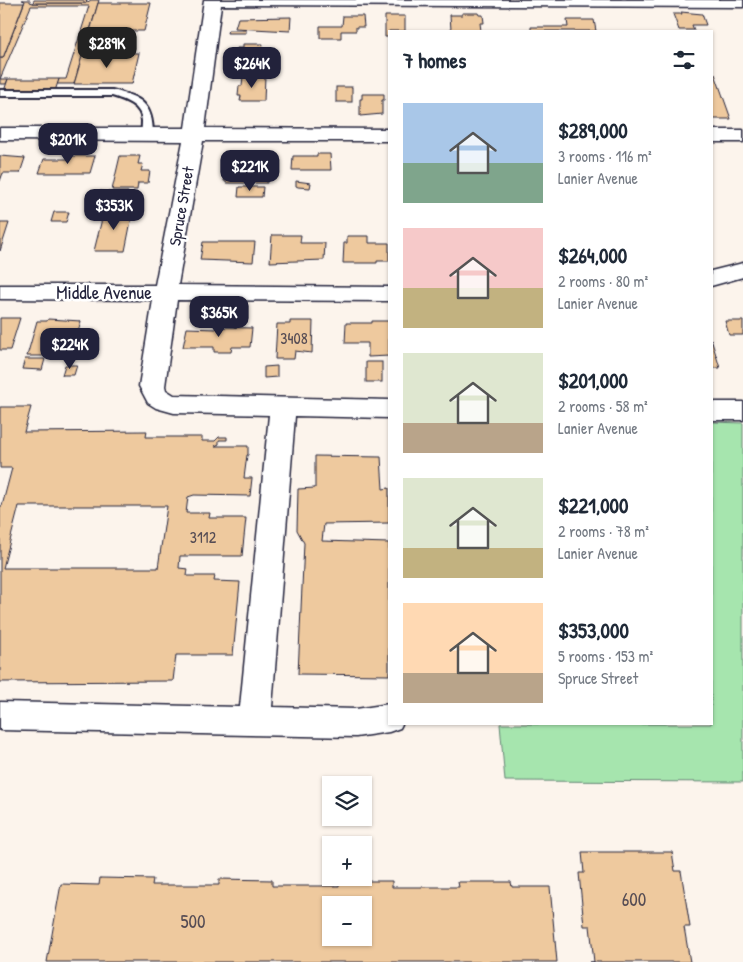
<!DOCTYPE html>
<meta charset="utf-8">
<style>
body{margin:0;font-family:"Patrick Hand",sans-serif;background:#f6f6f7;color:#1f2937;height:100vh;display:flex;flex-direction:column;font-size:19px;white-space:nowrap}
*{box-sizing:border-box;margin:0}
p{font-size:16px;color:#747a83}
.icon{flex:none;width:28px;height:28px;fill:none;stroke:currentColor;stroke-width:2;stroke-linecap:round;stroke-linejoin:round}
.map{position:relative;flex:1;overflow:hidden}
.details{position:absolute;left:388px;top:30px;width:325px;height:695px;display:flex;flex-direction:column;background:#fff;border-radius:0px;box-shadow:0 1px 4px #0004}
.details>*{flex:none}
.buttons{position:absolute;left:322px;top:776px;display:grid;gap:10px}
.buttons a{display:grid;place-items:center;width:50px;height:50px;border-radius:0px;background:#fff;box-shadow:0 1px 4px #0004;font-size:25px}
.price{position:absolute;translate:-50% -42px;padding:0 11px;border-radius:10px;background:#22223b;color:#fff;font-size:16px;line-height:32px;filter:drop-shadow(0 1px 2px #0008)}
.price::after{content:'';position:absolute;left:50%;top:30px;width:15px;height:11px;margin-left:-8px;background:inherit;clip-path:polygon(0 0,100% 0,50% 100%)}
.price.current{background:#222;color:#fff}
ul{padding:0;list-style:none}
li{display:flex;align-items:center;gap:15px;height:125px;padding:0 15px}
li span{display:grid;place-items:center;flex:none;width:140px;height:100px;border-radius:0px;color:#555}
li>.icon{margin-inline-start:auto}
span .icon{width:60px;height:60px;fill:#fffc;stroke-width:1}
li b{font-size:21px}
h2{display:flex;justify-content:space-between;align-items:center;height:60px;padding:0 15px;font-size:21px}
.map>svg:first-child{display:block}
</style>
<div class="map">
<svg width="743" height="962" viewBox="0 0 743 962">
<rect width="100%" height="100%" fill="#fcf4ec"/>
<filter id="ink" filterUnits="userSpaceOnUse"><feTurbulence type="fractalNoise" baseFrequency=".02" numOctaves="2"/><feDisplacementMap in="SourceGraphic" scale="10" xChannelSelector="R" yChannelSelector="G"/><feConvolveMatrix kernelMatrix="1 2 1 2 8 2 1 2 1" color-interpolation-filters="sRGB"/></filter>
<g filter="url(#ink)">
<polygon fill="#a6e5ae" stroke="#648474" points="711,422 743,423 743,782 505,781 500,724 711,724"/>
<g fill="#eec99e" stroke="#22223b" fill-rule="evenodd">
<polygon points="22,0 30,0 30,2 33,3 86,3 91,0 99,0 74,84 57,84 59,79 66,79 89,6 31,6 0,79 8,79 6,84 0,84 0,58 3,58 25,1"/>
<polygon points="34,0 87,0 86,3 33,3"/>
<polygon points="0,3 24,3 3,58 0,58"/>
<polygon points="98,3 151,3 144,31 90,31"/>
<polygon points="681,12 702,14 706,25 692,25 694,30 679,30 673,14 682,14"/>
<polygon points="462,13 478,13 479,15 483,15 484,23 480,23 481,31 451,30 450,15 462,15"/>
<polygon points="343,16 363,16 364,27 356,27 356,31 341,31 341,38 320,38 320,26 342,26"/>
<polygon points="385,16 405,16 405,31 389,31 389,37 385,37"/>
<polygon points="291,17 290,31 235,28 238,18"/>
<polygon points="567,20 594,20 596,31 531,31 531,27 568,27"/>
<polygon points="228,30 246,30 246,33 227,33"/>
<polygon points="243,44 263,44 262,49 268,49 267,55 236,56 237,48 243,48"/>
<polygon points="83,53 139,53 132,84 74,84"/>
<polygon points="711,74 715,74 731,119 711,119"/>
<polygon points="243,76 265,76 264,101 240,101 241,96 238,96 239,86 242,86"/>
<polygon points="8,79 59,79 55,91 4,91"/>
<rect x="336" y="87" width="16" height="15"/>
<polygon points="362,94 384,94 384,100 382,100 382,114 360,116 360,99 362,99"/>
<polygon points="317,154 330,154 331,170 292,170 293,156 317,156"/>
<polygon points="0,156 25,158 20,173 3,173 0,181"/>
<polygon points="72,156 95,156 90,173 39,173 44,159 71,159"/>
<polygon points="120,156 140,156 138,164 143,164 141,171 150,171 148,183 138,183 137,190 112,190"/>
<polygon points="229,157 249,157 248,169 269,169 267,183 226,183 226,181 224,181 225,177 227,177"/>
<polygon points="296,181 311,183 310,188 298,187 296,186"/>
<polygon points="239,187 263,187 262,197 238,197"/>
<polygon points="100,191 110,192 128,192 126,201 97,201"/>
<polygon points="104,211 133,211 125,251 94,251"/>
<polygon points="54,212 69,212 66,222 51,222"/>
<polygon points="0,223 9,223 0,251"/>
<polygon points="272,235 301,235 300,243 325,243 324,260 270,262"/>
<polygon points="347,236 369,236 369,243 389,243 389,261 377,261 377,263 343,263 344,243 347,243"/>
<polygon points="203,242 255,242 253,262 200,260"/>
<polygon points="0,318 20,318 10,350 0,350"/>
<polygon points="48,319 81,321 76,340 59,340 57,348 61,348 59,355 56,356 27,356 37,321 47,321"/>
<polygon points="290,321 313,321 312,353 295,351 294,359 275,359 277,324 290,324"/>
<polygon points="372,321 389,321 389,356 368,357 368,343 345,343 346,323 372,323"/>
<polygon points="725,321 743,321 743,335 729,335"/>
<polygon points="216,327 252,328 250,347 232,347 231,352 214,352 214,347 183,347 187,328 216,329"/>
<polygon points="711,339 720,368 711,368"/>
<polygon points="25,359 45,359 42,370 22,369"/>
<rect x="366" y="362" width="16" height="20"/>
<polygon points="65,365 77,365 74,375 62,375"/>
<polygon points="277,366 277,377 264,378 264,367"/>
<path d="M0,407h31l-7,25 123,-1 -1,6h56v4h13l4,-4h8v3h-8v4l-4,2h33v9h-1l-3,23h8l-2,18 -56,-1 -6,2 -2,16h24l-1,5h37l-4,38h-62l-1,12 9,1 -1,7h28l-1,5 26,1 -7,73h-57l-3,26 -173,1v-176h2l10,-38h-12zM19,506h148l-9,62h-155z"/>
<polygon points="315,456 381,457 383,489 389,488 389,523 324,524 322,541 389,543 389,675 298,674 304,543 297,530 298,489 315,488"/>
<polygon points="582,852 672,852 675,871 681,871 690,927 684,927 690,962 589,962 594,962 590,926 584,926 579,873 584,873"/>
<path d="M100,878l53,1 -1,6h67v-6l53,1v6h67v-5h53v6h67l-1,-5h53l1,5h38l7,75h-510l14,-78 38,1zM331,905h33v33h-33z"/>
</g>
<g fill="none" stroke-linecap="round" stroke-linejoin="round">
<g stroke="#22223b" stroke-width="4">
<path id="service" d="M0,90h112c29,7 41,13 41,45l-6,3 -4,-1c-2,-5 -1,-10 -1,-16 -1,-16 -17,-21 -30,-25h-112z"/>
</g>
<g stroke="#22223b" stroke-width="3">
<g id="minor">
<polygon points="204,0 743,0 743,7 221,5 205,128 389,129 389,141 203,141 178,285 389,287 389,301 177,300 165,386 166,390 174,395 389,400 389,418 295,416 272,707 356,709 389,704 389,724 402,724 400,728 389,732 356,737 0,730 0,702 240,707 269,415 174,413 156,408 148,403 139,386 153,300 0,299 0,285 155,285 183,141 0,140 0,128 185,128"/>
<rect x="711" y="130" width="32" height="12"/>
<polygon points="743,263 743,277 711,286 711,271"/>
<rect x="711" y="402" width="32" height="18"/>
</g>
</g>
<use href="#service" fill="#fff" fill-rule="evenodd"/>
<use href="#minor" fill="#fff" fill-rule="evenodd"/>
</g>
</g>
<g text-anchor="middle" stroke-width="5" stroke-linejoin="round" paint-order="stroke">
<g font-size="16" fill="#22223b" stroke="#fff">
<text transform="translate(181 206) rotate(-80)" y="6">Spruce Street</text>
</g>
<g font-size="16" fill="#554c54">
<text x="294" y="344">3408</text>
<text x="203" y="543">3112</text>
</g>
<g font-size="19" fill="#22223b" stroke="#fff">
<text x="104" y="299">Middle Avenue</text>
</g>
<g font-size="19" fill="#554c54">
<text x="634" y="906">600</text>
<text x="193" y="928">500</text>
</g>
</g>
</svg>
<div class="buttons">
<a><svg class="icon" aria-label="layers" viewBox="0 0 24 24"><path d="M12 4l9 5-9 5-9-5zM3 14l9 5 9-5"/></svg></a>
<a>+</a>
<a>−</a>
</div>
<b class="price current" style="left:107px;top:69px">$289K</b>
<b class="price" style="left:252px;top:89px">$264K</b>
<b class="price" style="left:68px;top:165px">$201K</b>
<b class="price" style="left:250px;top:192px">$221K</b>
<b class="price" style="left:114px;top:231px">$353K</b>
<b class="price" style="left:219px;top:338px">$365K</b>
<b class="price" style="left:70px;top:370px">$224K</b>
<section class="details">
<h2>7 homes<svg class="icon" aria-label="filters" viewBox="0 0 24 24"><path d="M4 7h16M4 17h16"/><circle cx="9" cy="7" r="2"/><circle cx="15" cy="17" r="2"/></svg></h2>
<ul>
<li><span style="background:linear-gradient(#a9c7e8 60%,#7fa58c 0)"><svg class="icon" aria-label="home" viewBox="0 0 24 24"><path d="M3 11l9-7 9 7M6 9v11h12V9"/></svg></span><div><b>$289,000</b><p>3 rooms · 116 m²</p><p>Lanier Avenue</p></div></li>
<li><span style="background:linear-gradient(#f6c9c9 60%,#c2b280 0)"><svg class="icon" aria-label="home" viewBox="0 0 24 24"><path d="M3 11l9-7 9 7M6 9v11h12V9"/></svg></span><div><b>$264,000</b><p>2 rooms · 80 m²</p><p>Lanier Avenue</p></div></li>
<li><span style="background:linear-gradient(#dfe7d0 70%,#b9a48a 0)"><svg class="icon" aria-label="home" viewBox="0 0 24 24"><path d="M3 11l9-7 9 7M6 9v11h12V9"/></svg></span><div><b>$201,000</b><p>2 rooms · 58 m²</p><p>Lanier Avenue</p></div></li>
<li><span style="background:linear-gradient(#dfe7d0 70%,#c2b280 0)"><svg class="icon" aria-label="home" viewBox="0 0 24 24"><path d="M3 11l9-7 9 7M6 9v11h12V9"/></svg></span><div><b>$221,000</b><p>2 rooms · 78 m²</p><p>Lanier Avenue</p></div></li>
<li><span style="background:linear-gradient(#ffd9b3 70%,#b9a48a 0)"><svg class="icon" aria-label="home" viewBox="0 0 24 24"><path d="M3 11l9-7 9 7M6 9v11h12V9"/></svg></span><div><b>$353,000</b><p>5 rooms · 153 m²</p><p>Spruce Street</p></div></li>
</ul>
</section>
</div>
